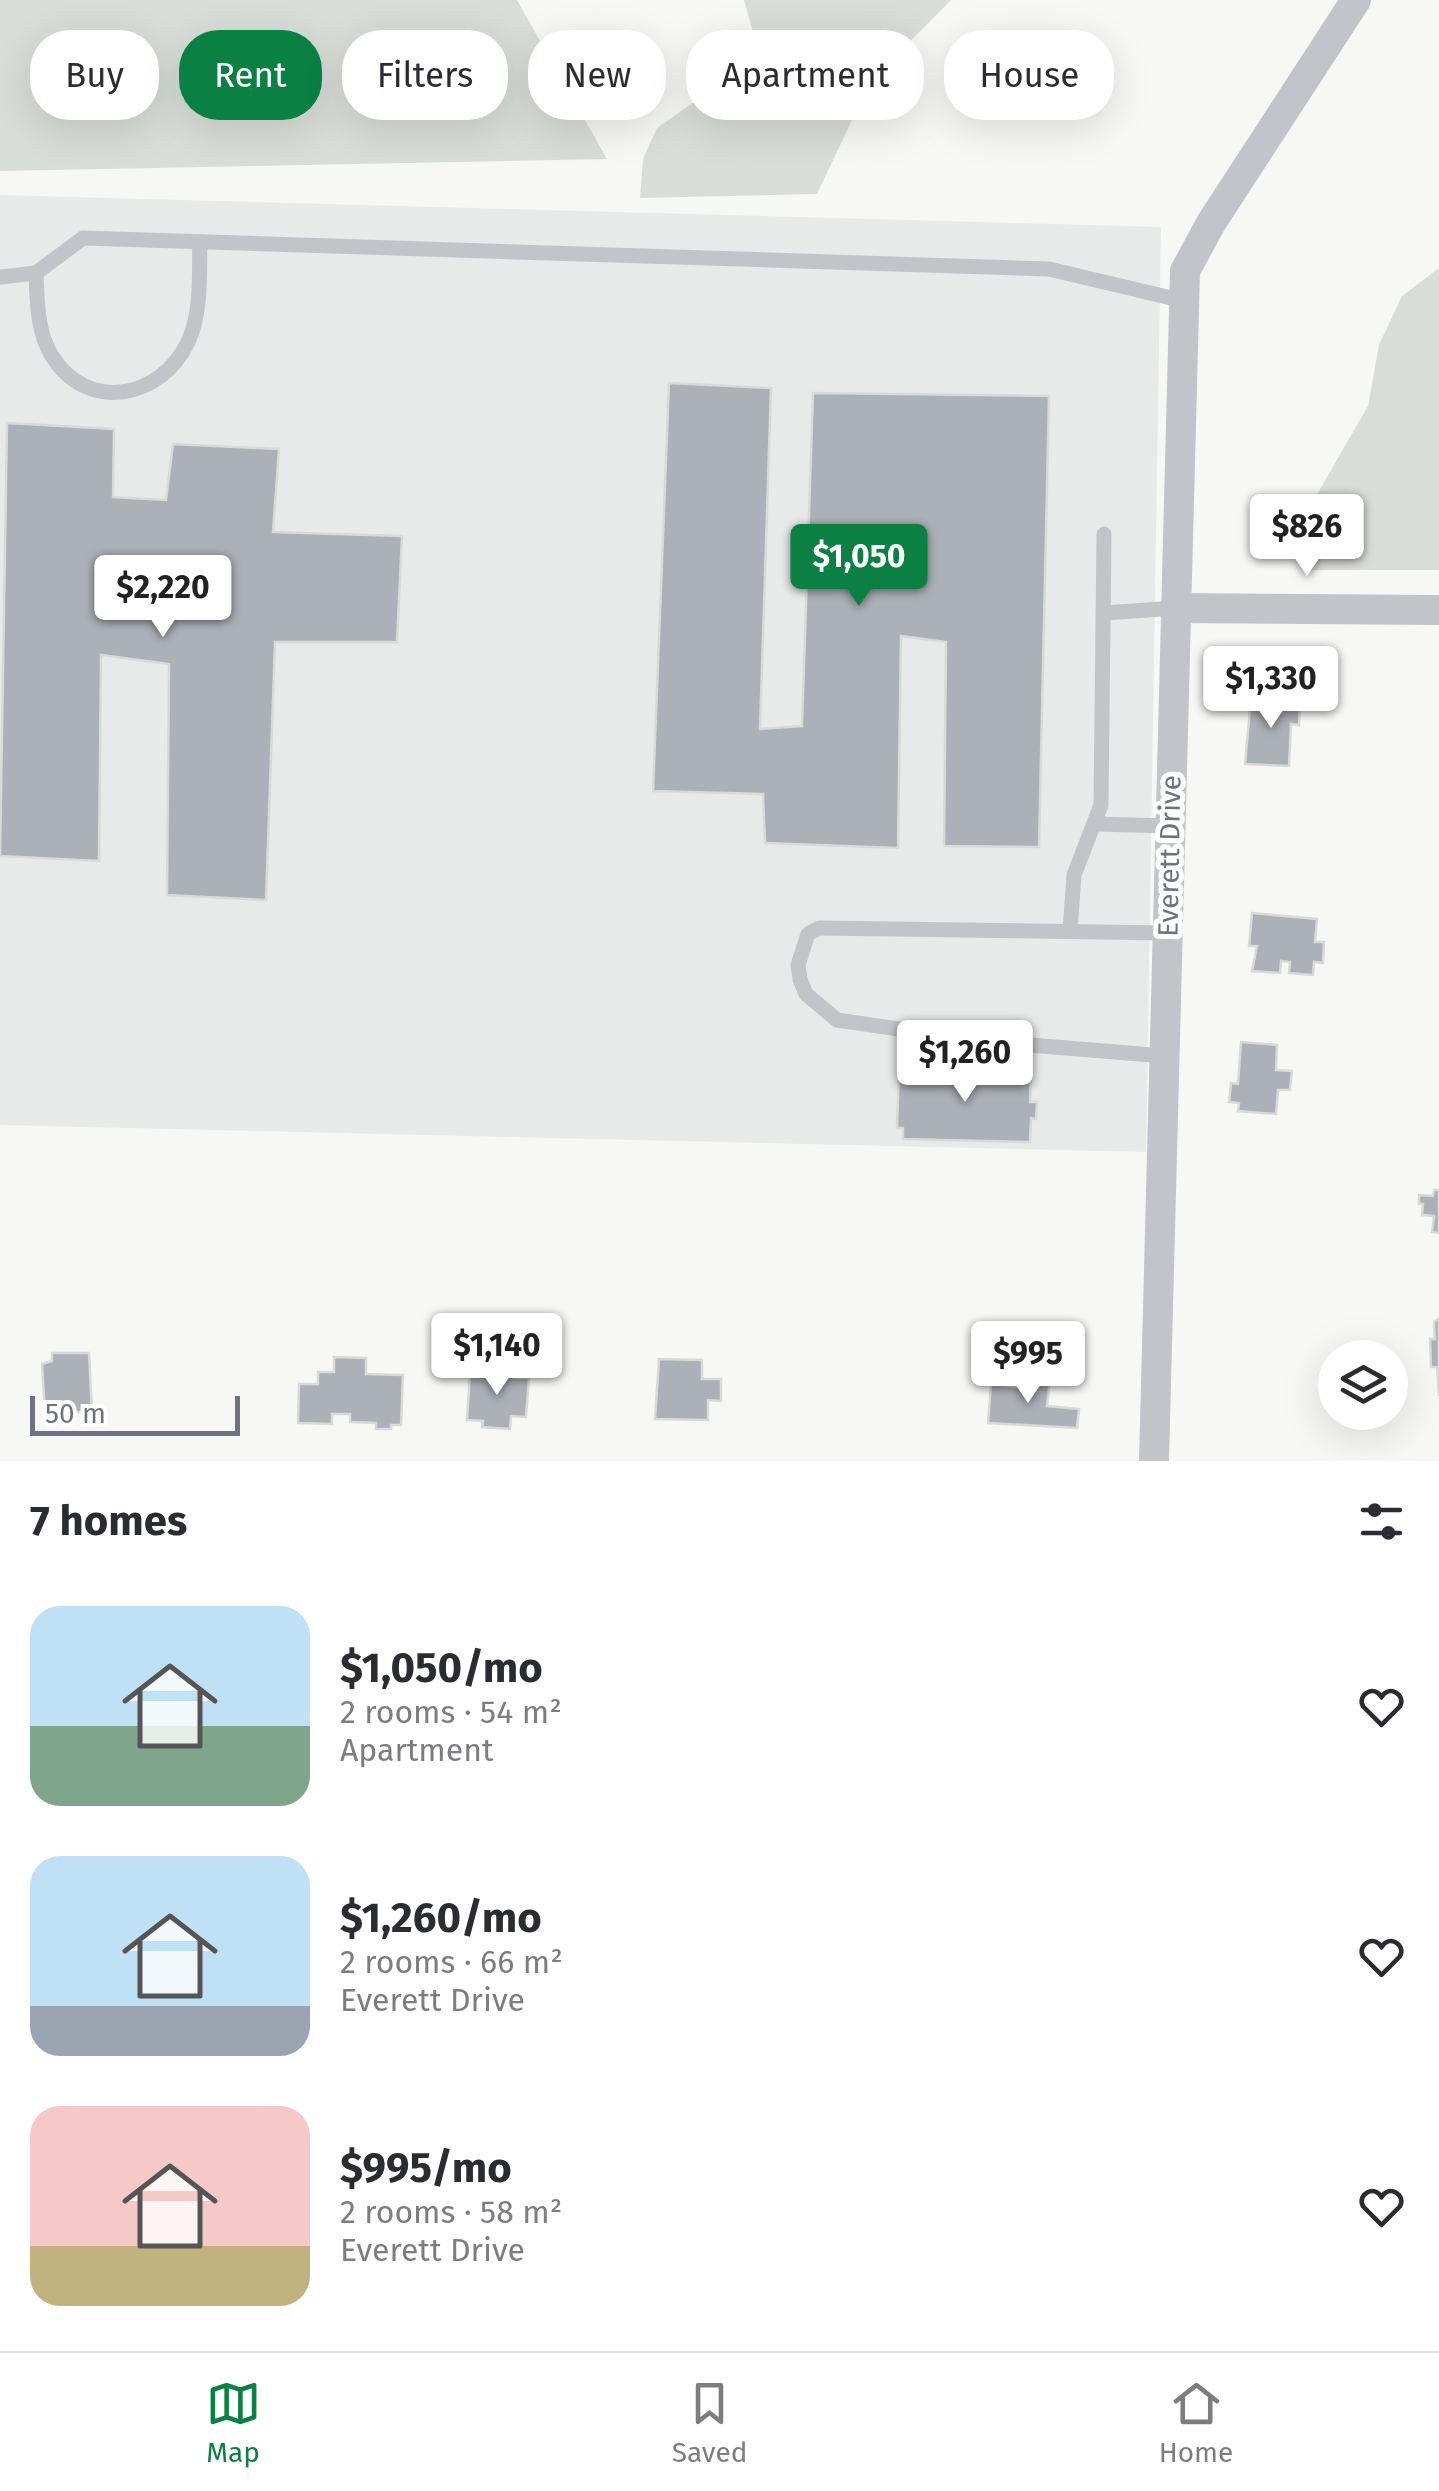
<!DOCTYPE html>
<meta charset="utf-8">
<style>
body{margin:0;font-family:"Fira Sans",sans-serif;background:#f2f2f3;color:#2b2b33;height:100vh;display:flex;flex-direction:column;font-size:38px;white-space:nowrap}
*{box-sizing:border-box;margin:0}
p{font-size:32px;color:#7c7c81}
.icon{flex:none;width:55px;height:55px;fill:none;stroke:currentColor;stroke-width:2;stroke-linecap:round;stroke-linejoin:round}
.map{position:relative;height:1461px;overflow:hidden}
.sheet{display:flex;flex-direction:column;background:#fff;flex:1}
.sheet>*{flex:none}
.top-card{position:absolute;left:30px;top:30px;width:1380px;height:90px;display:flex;gap:20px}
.controls{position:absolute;left:1318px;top:1340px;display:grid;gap:20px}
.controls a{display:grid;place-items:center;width:90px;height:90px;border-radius:50%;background:#fff;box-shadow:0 10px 40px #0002;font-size:50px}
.scale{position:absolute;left:30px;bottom:25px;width:210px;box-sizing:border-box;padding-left:10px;border:5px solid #6b7383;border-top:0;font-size:28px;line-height:35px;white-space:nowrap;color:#6b7383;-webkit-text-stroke:8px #fff;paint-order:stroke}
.price{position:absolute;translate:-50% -85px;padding:0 22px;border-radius:10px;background:#fff;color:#222;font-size:32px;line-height:65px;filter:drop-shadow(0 2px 5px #0008)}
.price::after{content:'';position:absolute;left:50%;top:60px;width:30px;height:22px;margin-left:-15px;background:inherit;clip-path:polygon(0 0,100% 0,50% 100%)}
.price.selected{background:#0b8043;color:#fff}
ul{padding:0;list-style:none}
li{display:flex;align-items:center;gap:30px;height:250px;padding:0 30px}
li span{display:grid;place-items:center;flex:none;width:280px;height:200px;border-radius:30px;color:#555}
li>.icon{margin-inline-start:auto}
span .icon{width:120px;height:120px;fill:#fffc;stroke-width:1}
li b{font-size:42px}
h2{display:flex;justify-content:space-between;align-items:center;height:120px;padding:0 30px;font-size:42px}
.chip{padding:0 35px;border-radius:40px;background:#fff;box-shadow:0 10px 40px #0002;font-size:35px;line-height:90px}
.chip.selected{background:#0b8043;color:#fff}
.tabs{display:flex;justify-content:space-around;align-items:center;height:140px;border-top:2px solid #e1e1e2;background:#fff;font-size:28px;color:#7c7c81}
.tabs a{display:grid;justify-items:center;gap:5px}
.tabs .selected{color:#0b8043}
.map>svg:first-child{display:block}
</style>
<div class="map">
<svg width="1439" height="1461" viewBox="0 0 1439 1461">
<rect width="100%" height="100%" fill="#f7f8f6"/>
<polygon fill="#e8e9e9" points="0,195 1161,227 1146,1152 0,1125"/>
<g fill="#d8ded7">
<polygon points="0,0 517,0 607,159 0,171"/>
<polygon points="744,0 951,0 870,82 817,194 640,198 643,159 657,128 697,100 757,47"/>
<polygon points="1439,268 1439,570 1306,570 1301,522 1368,406 1379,345 1402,296"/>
</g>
<g fill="#acb0b7" stroke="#d9dad8" stroke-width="2.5">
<polygon points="669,383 771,388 760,729 802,726 813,393 1049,396 1039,847 944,846 946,642 901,636 898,848 765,843 763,794 653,791"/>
<polygon points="7,423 114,429 113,497 166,500 173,444 279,449 273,532 402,536 397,642 275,642 266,900 167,895 169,664 101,655 99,861 0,856"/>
<polygon points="1251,698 1300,701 1299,725 1291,724 1289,766 1245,764"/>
<polygon points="1252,913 1317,919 1315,942 1324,942 1323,963 1314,962 1313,975 1289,973 1290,962 1281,961 1280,973 1252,971 1257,946 1249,946"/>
<polygon points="1241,1042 1277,1045 1276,1070 1292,1071 1290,1090 1278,1090 1276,1114 1238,1111 1239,1103 1229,1102 1231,1083 1238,1084"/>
<polygon points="899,1068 1031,1071 1030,1102 1037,1102 1036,1119 1031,1118 1030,1142 903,1139 903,1128 897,1128"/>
<polygon points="1434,1190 1439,1190 1439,1233 1432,1232 1434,1216 1422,1215 1423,1204 1419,1204 1419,1195 1433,1196"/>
<polygon points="1439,1318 1439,1396 1437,1367 1431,1367 1430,1339 1435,1339 1434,1322"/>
<polygon points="52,1353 89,1353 92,1412 45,1412 42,1364 52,1361"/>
<polygon points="334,1357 366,1358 366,1374 403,1375 401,1425 391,1425 391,1429 376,1429 376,1423 350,1422 350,1414 332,1414 332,1424 298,1423 299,1384 318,1384 318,1372 334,1372"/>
<polygon points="659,1359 702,1360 702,1379 721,1379 721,1401 708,1400 708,1420 655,1419"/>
<polygon points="483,1369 513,1371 512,1377 529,1378 526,1417 511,1416 510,1429 482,1427 483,1421 467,1420 470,1374 481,1375"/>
<polygon points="1020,1377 1050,1380 1047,1406 1079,1409 1077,1428 988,1423 991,1384 1019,1387"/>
</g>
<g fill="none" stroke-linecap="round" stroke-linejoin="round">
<g stroke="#c2c4c9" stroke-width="15">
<path d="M36,273c1,27 1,60 16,83 35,57 109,43 136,-14 14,-30 11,-68 12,-100"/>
<polyline points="0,277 36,273 83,238 1049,269 1184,301"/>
<polyline points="1105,613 1175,608"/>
<polyline points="1096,824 1170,826"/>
<polyline points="1070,931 1074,875 1101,805 1104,534"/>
<polyline points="1164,1056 981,1041 837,1020 806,994 800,979 798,965 808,934 819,928 1167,933"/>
</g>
<g stroke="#c2c4c9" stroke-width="30">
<polyline points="1175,608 1439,610"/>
<polyline points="1154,1461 1185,271 1211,223 1356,0"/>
</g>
</g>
<g text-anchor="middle" stroke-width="10" stroke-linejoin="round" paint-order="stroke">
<g font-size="28" fill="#6b7383" stroke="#fff">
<text transform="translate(1169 856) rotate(-89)" y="10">Everett Drive</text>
</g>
</g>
</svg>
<div class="controls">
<a><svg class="icon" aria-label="layers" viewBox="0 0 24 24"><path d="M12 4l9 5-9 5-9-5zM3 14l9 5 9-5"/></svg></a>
</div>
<div class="scale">50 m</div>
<b class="price" style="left:1307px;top:579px">$826</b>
<b class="price selected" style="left:859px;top:609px">$1,050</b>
<b class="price" style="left:163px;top:640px">$2,220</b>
<b class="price" style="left:1271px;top:731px">$1,330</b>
<b class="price" style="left:965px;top:1105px">$1,260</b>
<b class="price" style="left:497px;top:1398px">$1,140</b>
<b class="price" style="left:1028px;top:1406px">$995</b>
<div class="top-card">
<a class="chip">Buy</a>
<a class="chip selected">Rent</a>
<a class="chip">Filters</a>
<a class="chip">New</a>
<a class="chip">Apartment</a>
<a class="chip">House</a>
</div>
</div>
<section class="sheet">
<h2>7 homes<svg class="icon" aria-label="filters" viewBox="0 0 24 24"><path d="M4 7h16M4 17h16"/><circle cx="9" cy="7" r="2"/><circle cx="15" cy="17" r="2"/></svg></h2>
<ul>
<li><span style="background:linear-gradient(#bfe0f5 60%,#7fa58c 0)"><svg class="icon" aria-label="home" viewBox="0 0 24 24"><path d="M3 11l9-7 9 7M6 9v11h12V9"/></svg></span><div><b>$1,050/mo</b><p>2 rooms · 54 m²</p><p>Apartment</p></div><svg class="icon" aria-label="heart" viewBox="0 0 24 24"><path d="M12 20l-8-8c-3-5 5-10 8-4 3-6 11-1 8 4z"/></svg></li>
<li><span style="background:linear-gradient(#bfe0f5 75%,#9aa5b1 0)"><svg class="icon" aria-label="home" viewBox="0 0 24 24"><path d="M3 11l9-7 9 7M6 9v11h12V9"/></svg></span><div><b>$1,260/mo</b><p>2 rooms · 66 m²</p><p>Everett Drive</p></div><svg class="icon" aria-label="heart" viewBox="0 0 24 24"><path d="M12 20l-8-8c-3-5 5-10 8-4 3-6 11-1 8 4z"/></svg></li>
<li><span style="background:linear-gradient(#f6c9c9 70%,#c2b280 0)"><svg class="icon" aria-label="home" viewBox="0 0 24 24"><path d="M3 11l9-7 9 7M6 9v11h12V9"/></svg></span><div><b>$995/mo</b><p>2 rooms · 58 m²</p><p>Everett Drive</p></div><svg class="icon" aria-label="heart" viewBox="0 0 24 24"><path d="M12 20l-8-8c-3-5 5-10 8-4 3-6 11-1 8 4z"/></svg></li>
</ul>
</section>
<nav class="tabs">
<a class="selected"><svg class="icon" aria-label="map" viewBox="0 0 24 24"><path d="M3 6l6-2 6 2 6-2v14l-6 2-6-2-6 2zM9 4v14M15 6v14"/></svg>Map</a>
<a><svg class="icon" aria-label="saved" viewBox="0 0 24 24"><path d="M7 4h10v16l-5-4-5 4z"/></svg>Saved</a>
<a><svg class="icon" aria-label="home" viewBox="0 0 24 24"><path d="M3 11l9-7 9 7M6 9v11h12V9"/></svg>Home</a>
</nav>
